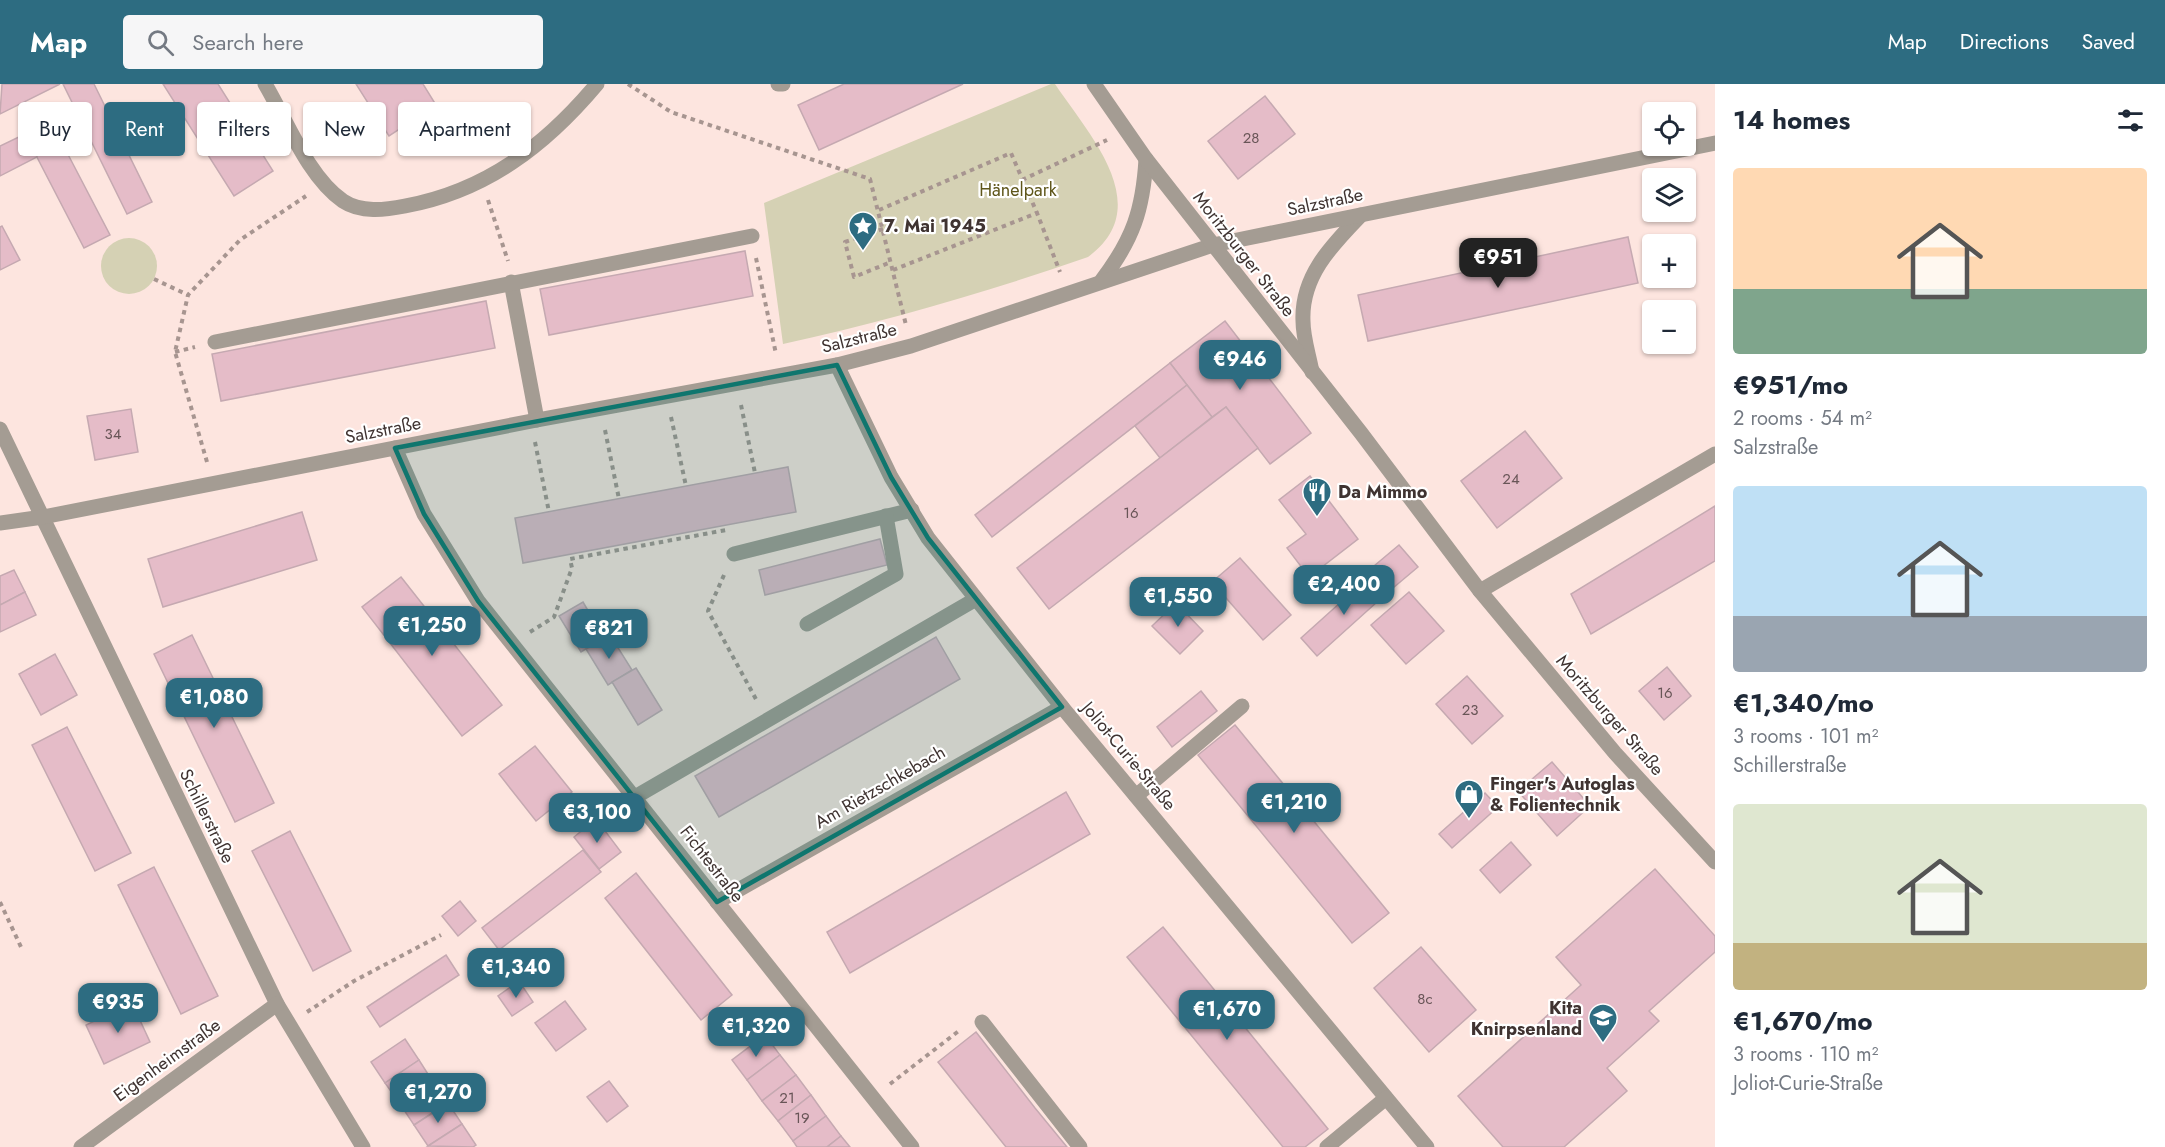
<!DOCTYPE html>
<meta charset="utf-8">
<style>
body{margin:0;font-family:Jost,sans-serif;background:#f6f6f7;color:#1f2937;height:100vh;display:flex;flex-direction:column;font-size:22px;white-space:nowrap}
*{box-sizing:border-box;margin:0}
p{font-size:20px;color:#747a83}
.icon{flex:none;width:33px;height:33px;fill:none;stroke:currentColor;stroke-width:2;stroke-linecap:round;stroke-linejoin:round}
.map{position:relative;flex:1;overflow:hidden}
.side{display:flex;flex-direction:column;background:#fff;width:450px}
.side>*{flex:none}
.top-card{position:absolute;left:18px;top:18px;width:570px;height:54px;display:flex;gap:12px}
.controls{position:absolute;left:1642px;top:18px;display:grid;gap:12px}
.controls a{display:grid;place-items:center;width:54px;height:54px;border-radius:6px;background:#fff;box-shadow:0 2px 4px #0004;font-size:30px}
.price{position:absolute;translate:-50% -51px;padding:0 14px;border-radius:12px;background:#2d6c81;color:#fff;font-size:20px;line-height:39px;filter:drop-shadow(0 2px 3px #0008)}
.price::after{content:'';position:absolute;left:50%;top:36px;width:18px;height:14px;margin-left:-9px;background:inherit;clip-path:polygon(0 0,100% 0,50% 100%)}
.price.selected{background:#222;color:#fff}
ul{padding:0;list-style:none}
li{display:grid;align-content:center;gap:12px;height:318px;padding:0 18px}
li span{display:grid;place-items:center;height:186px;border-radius:6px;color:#555}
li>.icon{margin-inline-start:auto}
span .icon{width:108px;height:108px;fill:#fffc;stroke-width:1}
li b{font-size:26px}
h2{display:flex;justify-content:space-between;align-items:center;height:72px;padding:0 18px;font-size:26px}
.chip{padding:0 21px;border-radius:6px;background:#fff;box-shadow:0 2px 4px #0004;font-size:21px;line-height:54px}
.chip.selected{background:#2d6c81;color:#fff}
header{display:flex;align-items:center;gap:36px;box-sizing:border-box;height:84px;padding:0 30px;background:#2d6c81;color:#fff}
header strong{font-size:28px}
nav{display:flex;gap:33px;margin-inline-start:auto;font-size:21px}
.search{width:420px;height:54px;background:#f6f6f7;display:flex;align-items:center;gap:15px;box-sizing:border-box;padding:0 21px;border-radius:6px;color:#747a83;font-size:22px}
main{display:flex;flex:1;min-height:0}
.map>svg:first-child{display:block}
</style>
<header>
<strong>Map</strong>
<div class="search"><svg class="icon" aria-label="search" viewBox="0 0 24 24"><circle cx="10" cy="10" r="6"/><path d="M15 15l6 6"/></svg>Search here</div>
<nav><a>Map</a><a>Directions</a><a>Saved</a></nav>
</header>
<main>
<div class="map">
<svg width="1715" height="1063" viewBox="0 0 1715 1063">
<rect width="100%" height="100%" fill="#fde5df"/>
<g fill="#d5d1b4">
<path d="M1051,0h4c34,51 102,122 33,173 -100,35 -201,64 -305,87l-19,-141z"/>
<circle cx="129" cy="182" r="28"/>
</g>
<g fill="#e5bcc8" stroke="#c5a9b1" stroke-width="1.5">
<polygon points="2,0 60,0 0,30"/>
<polygon points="63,0 94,0 152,118 127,130"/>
<polygon points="163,0 218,0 273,87 234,112"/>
<polygon points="356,0 423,0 436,21 389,52"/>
<polygon points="844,0 963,0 819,66 798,21"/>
<polygon points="1265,12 1295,50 1238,95 1208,57"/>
<polygon points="50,36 110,151 84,164 25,50"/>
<polygon points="25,50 37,73 0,92 0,62"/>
<polygon points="2,142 20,176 0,186 0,143"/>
<polygon points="1628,153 1638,199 1368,257 1358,211"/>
<polygon points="745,167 753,212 549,251 540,205"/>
<polygon points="486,217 495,264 221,317 212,270"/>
<polygon points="1225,237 1311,349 1270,380 1226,323 1212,333 1170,279"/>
<polygon points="1170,279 1187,301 992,453 975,431"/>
<polygon points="1187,301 1212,333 1160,374 1135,342"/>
<polygon points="1226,323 1258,364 1049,525 1017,484"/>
<polygon points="131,325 138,368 95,376 87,332"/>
<polygon points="1525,347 1562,394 1497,444 1461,397"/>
<polygon points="788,383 796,428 523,479 515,434"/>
<polygon points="1310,392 1358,455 1309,493 1287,464 1306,450 1279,416"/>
<polygon points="1715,422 1715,477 1591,550 1571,510"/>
<polygon points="302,428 317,476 163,523 148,475"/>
<polygon points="880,455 887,481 765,511 759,486"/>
<polygon points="1399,461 1418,483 1387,509 1368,487"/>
<polygon points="1240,474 1291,531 1263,556 1212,498"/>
<polygon points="14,486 25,508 0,521 0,492"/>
<polygon points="1371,491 1387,509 1317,572 1301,554"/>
<polygon points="401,493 502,621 462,652 362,523"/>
<polygon points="25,508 36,531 0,548 0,521"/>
<polygon points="1409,508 1444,547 1406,580 1371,541"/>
<polygon points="583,518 604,554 581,568 559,532"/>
<polygon points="1176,519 1203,547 1180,570 1152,542"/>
<polygon points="192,551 274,719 235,738 154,570"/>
<polygon points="610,551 632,586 608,601 586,565"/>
<polygon points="936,553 960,595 719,733 695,692"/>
<polygon points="55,570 77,611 41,631 19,590"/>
<polygon points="1667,583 1691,612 1664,636 1639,607"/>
<polygon points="636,584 662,626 638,641 612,598"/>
<polygon points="1467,592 1503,632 1472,660 1436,620"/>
<polygon points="1201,607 1217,627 1172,663 1157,643"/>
<polygon points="1235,641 1389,829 1352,859 1198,671"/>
<polygon points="67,643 131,769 95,787 32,661"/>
<polygon points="535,662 572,708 536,737 499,690"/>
<polygon points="1552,678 1590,722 1557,752 1518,707"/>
<polygon points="1066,708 1090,750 850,889 827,848"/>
<polygon points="1485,709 1498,723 1452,764 1439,750"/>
<polygon points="596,735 621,768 599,785 574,753"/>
<polygon points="290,747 351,867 313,887 252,767"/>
<polygon points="1511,758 1531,781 1500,809 1480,786"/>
<polygon points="583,766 601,788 499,866 482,844"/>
<polygon points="154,783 218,912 181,930 118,801"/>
<polygon points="1655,785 1715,852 1715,868 1649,927 1659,937 1607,984 1627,1007 1564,1063 1503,1063 1458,1012 1581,901 1556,873"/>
<polygon points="636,789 732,911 701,936 605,814"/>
<polygon points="460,817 476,837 458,852 442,832"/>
<polygon points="1163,843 1328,1045 1305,1063 1283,1063 1127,873"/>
<polygon points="1421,863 1476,926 1429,968 1374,904"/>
<polygon points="446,871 459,891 380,943 367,923"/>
<polygon points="519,897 533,918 512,932 498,912"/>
<polygon points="565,917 586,945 556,967 535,939"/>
<polygon points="132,919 150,958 104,980 86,941"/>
<polygon points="976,948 1035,1024 1067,1063 1006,1063 938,978"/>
<polygon points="765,951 780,971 747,996 732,976"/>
<polygon points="405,955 419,976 385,999 371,978"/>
<polygon points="780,971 796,991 762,1017 747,996"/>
<polygon points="419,976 433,998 400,1020 385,999"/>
<polygon points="796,991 811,1011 778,1037 762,1017"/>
<polygon points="609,997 628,1022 607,1038 587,1013"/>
<polygon points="433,998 448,1019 414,1041 400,1020"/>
<polygon points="811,1011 826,1032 793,1057 778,1037"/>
<polygon points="448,1019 462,1040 428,1062 414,1041"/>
<polygon points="826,1032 841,1052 827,1063 797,1063 793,1057"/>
<polygon points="462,1040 476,1061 473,1063 428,1062"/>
<polygon points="841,1052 850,1063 827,1063"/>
</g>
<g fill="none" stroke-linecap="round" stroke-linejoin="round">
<g stroke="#a79590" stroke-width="4" stroke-dasharray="4.5 4.5" stroke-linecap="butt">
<polyline points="628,0 671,28 870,95 906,241"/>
<polyline points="1022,96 1107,56"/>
<polyline points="488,116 508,177"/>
<polyline points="879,126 1011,69 1037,129"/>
<polyline points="883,145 845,158 854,193 891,178"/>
<polyline points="756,174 776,270"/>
<polyline points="893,186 1037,129 1060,188"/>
<polyline points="154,195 188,211"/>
<polyline points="175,268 195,263"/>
<polyline points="741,321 755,389"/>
<polyline points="671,333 686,402"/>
<polyline points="605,346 619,415"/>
<polyline points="535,358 549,428"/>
<polyline points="207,378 175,268 188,211 240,156 306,112"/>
<polyline points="724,491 708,527 757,617"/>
<polyline points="530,548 554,533 572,484 570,475 726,446"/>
<polyline points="0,818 21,863"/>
<polyline points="307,928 354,897 441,851"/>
<polyline points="890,1000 960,946"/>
</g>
<g stroke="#a49c93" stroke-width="15">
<polyline points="734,470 912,426"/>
<polyline points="807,540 896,490 886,432"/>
<polyline points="635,713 976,515"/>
</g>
<g stroke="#a49c93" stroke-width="15">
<path d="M265,0c22,37 43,93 78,117 18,12 42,9 62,5 81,-15 140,-60 192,-122"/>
<polyline points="778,0 783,0"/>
<path d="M1102,196c31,-41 41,-70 44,-121"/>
<polyline points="511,198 537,336"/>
<polyline points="215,258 752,152"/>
<polyline points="837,281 891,393 928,454 1062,623 1427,1063"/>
<path d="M1312,288c-3,-17 -9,-34 -9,-51 -2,-45 29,-76 58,-106"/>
<polyline points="0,345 277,920 363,1063"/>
<polyline points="395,364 424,430 478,517 912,1063"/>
<polyline points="0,439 43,433 537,336 837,281 911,262 1213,161 1715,59"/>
<polyline points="1480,507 1715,370"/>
<polyline points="1136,712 1242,622"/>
<polyline points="717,818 1062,623"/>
<polyline points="982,938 1080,1063"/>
<polyline points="81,1063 277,920"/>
<polyline points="1327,1063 1386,1014"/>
</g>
<polyline stroke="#a49c93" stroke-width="15" points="1094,0 1146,75 1361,349 1480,507 1615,669 1715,778"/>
</g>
<path fill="#0f766e" fill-opacity="0.2" stroke="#0f766e" stroke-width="4.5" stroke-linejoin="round" d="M837,281l54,112 37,61 134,169 -345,195 -239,-301 -54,-87 -29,-66z"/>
<defs>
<g id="sight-pin" transform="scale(1.5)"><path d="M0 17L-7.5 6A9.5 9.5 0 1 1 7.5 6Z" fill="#2d6c81" stroke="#fff"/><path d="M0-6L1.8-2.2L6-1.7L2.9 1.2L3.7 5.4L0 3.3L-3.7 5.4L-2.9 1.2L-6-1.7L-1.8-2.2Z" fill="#fff"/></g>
<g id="restaurant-pin" transform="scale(1.5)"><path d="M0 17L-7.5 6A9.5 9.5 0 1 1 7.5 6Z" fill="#2d6c81" stroke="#fff"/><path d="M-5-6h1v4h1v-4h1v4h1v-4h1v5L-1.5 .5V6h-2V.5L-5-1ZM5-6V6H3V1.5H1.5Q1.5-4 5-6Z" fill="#fff"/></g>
<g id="shop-pin" transform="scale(1.5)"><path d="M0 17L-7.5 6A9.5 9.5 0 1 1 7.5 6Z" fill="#2d6c81" stroke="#fff"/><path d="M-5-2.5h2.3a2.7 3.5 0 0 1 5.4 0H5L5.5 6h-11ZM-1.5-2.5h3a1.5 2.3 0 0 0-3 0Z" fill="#fff"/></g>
<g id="school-pin" transform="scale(1.5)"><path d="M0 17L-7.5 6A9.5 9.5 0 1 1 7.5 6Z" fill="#2d6c81" stroke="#fff"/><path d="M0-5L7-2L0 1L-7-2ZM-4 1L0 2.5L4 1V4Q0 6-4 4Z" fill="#fff"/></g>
</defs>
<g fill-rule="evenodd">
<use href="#sight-pin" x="863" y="142"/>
<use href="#restaurant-pin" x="1317" y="408"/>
<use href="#shop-pin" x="1469" y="710"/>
<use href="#school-pin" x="1603" y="934"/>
</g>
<g text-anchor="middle" stroke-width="4.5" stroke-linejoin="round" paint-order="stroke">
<g font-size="15" fill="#685557">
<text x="1251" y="59">28</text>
<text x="113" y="355">34</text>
<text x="1511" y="400">24</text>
<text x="1131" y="434">16</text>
<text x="1665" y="614">16</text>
<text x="1470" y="631">23</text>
<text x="1425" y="920">8c</text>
<text x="787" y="1019">21</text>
<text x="802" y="1039">19</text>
</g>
<g font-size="18" fill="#5f561a" stroke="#fff">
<text x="1018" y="112">Hänelpark</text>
</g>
<g font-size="18" fill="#3f3331" stroke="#fff">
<text transform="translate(1325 118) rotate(-12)" y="6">Salzstraße</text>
<text transform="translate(1244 170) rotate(52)" y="6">Moritzburger Straße</text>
<text transform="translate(859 254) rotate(-14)" y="6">Salzstraße</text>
<text transform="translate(383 346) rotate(-11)" y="6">Salzstraße</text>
<text transform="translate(1610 631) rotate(49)" y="6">Moritzburger Straße</text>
<text transform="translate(1129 672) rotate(50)" y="6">Joliot-Curie-Straße</text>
<text transform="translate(880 703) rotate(-30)" y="6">Am Rietzschkebach</text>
<text transform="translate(207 732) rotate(64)" y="6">Schillerstraße</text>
<text transform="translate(712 780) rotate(52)" y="6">Fichtestraße</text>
<text transform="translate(167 976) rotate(-36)" y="6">Eigenheimstraße</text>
</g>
<g font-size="18" font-weight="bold" fill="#3f3331" stroke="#fff" text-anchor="start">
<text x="884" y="148">7. Mai 1945</text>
<text x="1338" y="414">Da Mimmo</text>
<text x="1490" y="706">Finger's Autoglas<tspan x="1490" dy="21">&amp; Folientechnik</tspan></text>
<text x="1582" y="930" text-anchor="end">Kita<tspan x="1582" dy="21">Knirpsenland</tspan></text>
</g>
</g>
</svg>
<div class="controls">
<a><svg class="icon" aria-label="locate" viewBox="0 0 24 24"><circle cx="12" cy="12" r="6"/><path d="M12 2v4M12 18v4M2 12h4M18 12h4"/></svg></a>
<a><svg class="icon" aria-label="layers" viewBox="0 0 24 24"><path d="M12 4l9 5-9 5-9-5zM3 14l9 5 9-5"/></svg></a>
<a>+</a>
<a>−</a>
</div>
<b class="price selected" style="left:1498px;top:205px">€951</b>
<b class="price" style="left:1240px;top:307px">€946</b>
<b class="price" style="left:1344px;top:532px">€2,400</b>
<b class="price" style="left:1178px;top:544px">€1,550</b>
<b class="price" style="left:432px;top:573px">€1,250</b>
<b class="price" style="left:609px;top:576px">€821</b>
<b class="price" style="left:214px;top:645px">€1,080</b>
<b class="price" style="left:1294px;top:750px">€1,210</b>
<b class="price" style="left:597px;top:760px">€3,100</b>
<b class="price" style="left:516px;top:915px">€1,340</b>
<b class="price" style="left:118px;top:950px">€935</b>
<b class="price" style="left:1227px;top:957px">€1,670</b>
<b class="price" style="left:756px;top:974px">€1,320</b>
<b class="price" style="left:438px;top:1040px">€1,270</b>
<div class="top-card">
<a class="chip">Buy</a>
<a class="chip selected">Rent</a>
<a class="chip">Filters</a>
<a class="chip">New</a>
<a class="chip">Apartment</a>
</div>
</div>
<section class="side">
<h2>14 homes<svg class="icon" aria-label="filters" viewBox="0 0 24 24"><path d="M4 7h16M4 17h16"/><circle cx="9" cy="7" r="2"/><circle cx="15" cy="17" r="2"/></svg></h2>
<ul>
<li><span style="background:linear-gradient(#ffd9b3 65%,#7fa58c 0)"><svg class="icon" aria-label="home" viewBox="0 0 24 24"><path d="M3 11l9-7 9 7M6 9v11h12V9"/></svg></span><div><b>€951/mo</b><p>2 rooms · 54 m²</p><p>Salzstraße</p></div></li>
<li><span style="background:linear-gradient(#bfe0f5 70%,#9aa5b1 0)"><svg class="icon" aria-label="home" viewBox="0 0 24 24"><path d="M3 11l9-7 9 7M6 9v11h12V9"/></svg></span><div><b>€1,340/mo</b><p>3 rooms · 101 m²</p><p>Schillerstraße</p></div></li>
<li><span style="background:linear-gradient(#dfe7d0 75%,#c2b280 0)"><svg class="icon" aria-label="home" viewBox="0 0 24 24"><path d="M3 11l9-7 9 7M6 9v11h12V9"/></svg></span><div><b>€1,670/mo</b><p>3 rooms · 110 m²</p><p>Joliot-Curie-Straße</p></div></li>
</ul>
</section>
</main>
